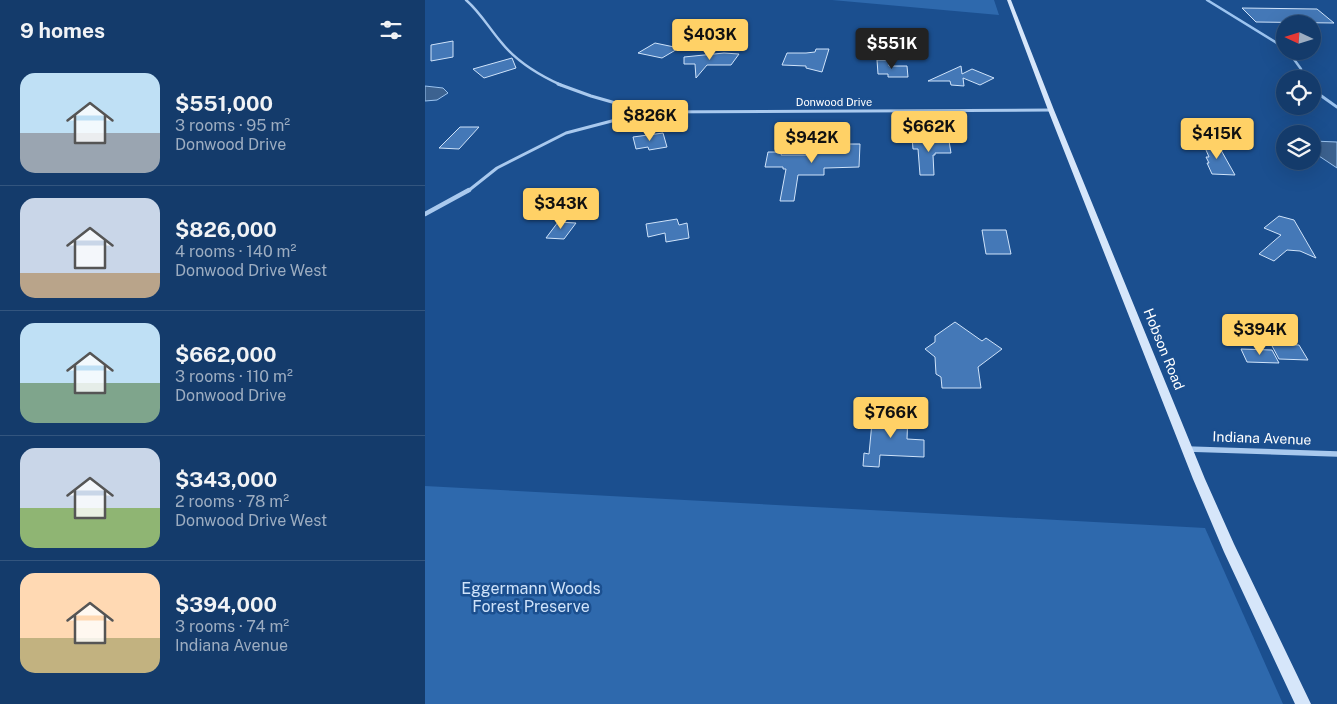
<!DOCTYPE html>
<meta charset="utf-8">
<style>
body{margin:0;font-family:"Public Sans",sans-serif;background:#214673;color:#f1f3f6;height:100vh;display:flex;flex-direction:column;font-size:19px;white-space:nowrap}
*{box-sizing:border-box;margin:0}
p{font-size:16px;color:#9dadc1}
.icon{flex:none;width:28px;height:28px;fill:none;stroke:currentColor;stroke-width:2;stroke-linecap:round;stroke-linejoin:round}
.map{position:relative;flex:1;overflow:hidden}
.panel{display:flex;flex-direction:column;background:#143b6b;width:425px}
.panel>*{flex:none}
.needle{width:32px;rotate:274deg}
.fabs{position:absolute;left:851px;top:15px;display:grid;gap:10px}
.fabs a{display:grid;place-items:center;width:45px;height:45px;border-radius:50%;background:#143b6b;box-shadow:0 5px 20px #0002,0 0 0 1px #33557e;font-size:25px}
.price{position:absolute;translate:-50% -42px;padding:0 11px;border-radius:5px;background:#ffd166;color:#111;font-size:16px;line-height:32px;filter:drop-shadow(0 1px 2px #0008)}
.price::after{content:'';position:absolute;left:50%;top:30px;width:15px;height:11px;margin-left:-8px;background:inherit;clip-path:polygon(0 0,100% 0,50% 100%)}
.price.on{background:#222;color:#fff}
ul{padding:0;list-style:none}
li{display:flex;align-items:center;gap:15px;height:125px;padding:0 20px}
li+li{border-top:1px solid #33557e}
li span{display:grid;place-items:center;flex:none;width:140px;height:100px;border-radius:15px;color:#555}
li>.icon{margin-inline-start:auto}
span .icon{width:60px;height:60px;fill:#fffc;stroke-width:1}
li b{font-size:21px}
h2{display:flex;justify-content:space-between;align-items:center;height:60px;padding:0 20px;font-size:21px}
main{display:flex;flex:1;min-height:0}
.map>svg:first-child{display:block}
</style>
<main>
<section class="panel">
<h2>9 homes<svg class="icon" aria-label="filters" viewBox="0 0 24 24"><path d="M4 7h16M4 17h16"/><circle cx="9" cy="7" r="2"/><circle cx="15" cy="17" r="2"/></svg></h2>
<ul>
<li><span style="background:linear-gradient(#bfe0f5 60%,#9aa5b1 0)"><svg class="icon" aria-label="home" viewBox="0 0 24 24"><path d="M3 11l9-7 9 7M6 9v11h12V9"/></svg></span><div><b>$551,000</b><p>3 rooms · 95 m²</p><p>Donwood Drive</p></div></li>
<li><span style="background:linear-gradient(#c9d6e8 75%,#b9a48a 0)"><svg class="icon" aria-label="home" viewBox="0 0 24 24"><path d="M3 11l9-7 9 7M6 9v11h12V9"/></svg></span><div><b>$826,000</b><p>4 rooms · 140 m²</p><p>Donwood Drive West</p></div></li>
<li><span style="background:linear-gradient(#bfe0f5 60%,#7fa58c 0)"><svg class="icon" aria-label="home" viewBox="0 0 24 24"><path d="M3 11l9-7 9 7M6 9v11h12V9"/></svg></span><div><b>$662,000</b><p>3 rooms · 110 m²</p><p>Donwood Drive</p></div></li>
<li><span style="background:linear-gradient(#c9d6e8 60%,#8fb573 0)"><svg class="icon" aria-label="home" viewBox="0 0 24 24"><path d="M3 11l9-7 9 7M6 9v11h12V9"/></svg></span><div><b>$343,000</b><p>2 rooms · 78 m²</p><p>Donwood Drive West</p></div></li>
<li><span style="background:linear-gradient(#ffd9b3 65%,#c2b280 0)"><svg class="icon" aria-label="home" viewBox="0 0 24 24"><path d="M3 11l9-7 9 7M6 9v11h12V9"/></svg></span><div><b>$394,000</b><p>3 rooms · 74 m²</p><p>Indiana Avenue</p></div></li>
</ul>
</section>
<div class="map">
<svg width="912" height="704" viewBox="0 0 912 704">
<rect width="100%" height="100%" fill="#1b4f8f"/>
<g fill="#2e69ad">
<polygon points="407,0 569,0 574,15"/>
<polygon points="0,486 780,528 858,704 0,704"/>
</g>
<g fill="#3c6290" stroke="#9cc4f0">
<polygon points="0,86 18,88 23,93 12,100 0,101"/>
<polygon points="888,141 912,142 912,168 894,156 888,148"/>
</g>
<g fill="none" stroke-linecap="round" stroke-linejoin="round">
<g stroke="#9cc4f0" stroke-width="2.5">
<polyline points="782,0 860,48"/>
<polyline points="863,51 876,69 877,79"/>
</g>
<polyline stroke="#9cc4f0" stroke-width="3" points="888,90 912,107"/>
</g>
<g fill="#4478b7" stroke="#cfe3fa">
<polygon points="817,8 892,9 909,23 831,22"/>
<polygon points="28,41 28,57 6,61 6,45"/>
<polygon points="230,43 254,48 237,58 213,53"/>
<polygon points="391,49 404,49 397,72 381,68 381,66 357,65 362,53 381,53 390,52"/>
<polygon points="299,53 314,54 306,65 282,65 271,78 270,64 259,64 259,57"/>
<polygon points="87,58 91,68 59,78 48,69"/>
<polygon points="452,60 464,60 464,66 482,66 483,77 463,77 463,74 453,74"/>
<polygon points="536,66 537,74 547,69 569,78 555,85 538,78 539,86 526,85 525,81 503,81"/>
<polygon points="35,127 54,127 34,149 14,148"/>
<polygon points="238,133 242,147 224,150 223,147 211,149 208,137"/>
<polygon points="487,137 501,137 502,141 524,141 526,153 510,153 510,155 508,155 509,175 495,175 493,149 488,149"/>
<polygon points="778,143 792,143 810,175 787,174 782,163 784,163 781,157 784,157"/>
<polygon points="410,144 435,144 434,167 401,168 399,168 399,175 373,175 369,201 355,201 361,169 358,169 358,167 340,167 343,152 357,152 356,155 391,155 392,147 410,146"/>
<polygon points="854,216 869,220 891,258 875,251 862,250 849,261 834,254 856,235 839,228"/>
<polygon points="252,219 254,225 262,223 264,238 241,242 240,233 223,237 221,224"/>
<polygon points="133,222 151,223 139,239 121,238"/>
<polygon points="557,230 581,230 586,254 561,254"/>
<polygon points="530,322 557,341 561,338 577,349 553,367 556,388 517,388 516,377 511,374 510,357 500,349 510,342 510,336"/>
<polygon points="846,344 874,345 883,360 854,359"/>
<polygon points="816,349 847,350 854,363 822,362"/>
<polygon points="448,412 483,414 482,439 499,440 499,457 455,455 454,467 438,466 439,453 444,454"/>
</g>
<g fill="none" stroke-linecap="round" stroke-linejoin="round">
<path stroke="#a9c9ee" stroke-width="2.5" d="M41,0c14,12 23,28 35,42 15,19 38,33 60,43"/>
<g stroke="#a9c9ee" stroke-width="3">
<polyline points="133,84 166,96 222,112 626,110"/>
<polyline points="43,191 72,168 141,133 221,112"/>
</g>
<polyline stroke="#a9c9ee" stroke-width="4.5" points="0,214 44,190"/>
<polyline stroke="#a9c9ee" stroke-width="5.5" points="762,449 912,454"/>
<polygon fill="#d6e6fa" fill-rule="evenodd" points="582,0 586,0 629,110 780,479 809,544 886,704 870,704 799,552 768,479 623,110"/>
</g>
<g text-anchor="middle" stroke-width="5" stroke-linejoin="round" paint-order="stroke">
<g font-size="11" fill="#fff" stroke="#1b4f8f">
<text x="409" y="106">Donwood Drive</text>
</g>
<g font-size="14" fill="#fff" stroke="#1b4f8f">
<text transform="translate(739 349) rotate(68)" y="5">Hobson Road</text>
<text transform="translate(837 438) rotate(2)" y="5">Indiana Avenue</text>
</g>
<g font-size="16" fill="#cfe3fa" stroke="#1b4f8f">
<text x="106" y="594">Eggermann Woods<tspan x="106" dy="18">Forest Preserve</tspan></text>
</g>
</g>
</svg>
<div class="fabs">
<a><svg class="needle" viewBox="-14 -14 28 28"><path d="M0-13l5 13h-10z" fill="#e53935"/><path d="M0 13l5-13h-10z" fill="#9dadc1"/></svg></a>
<a><svg class="icon" aria-label="locate" viewBox="0 0 24 24"><circle cx="12" cy="12" r="6"/><path d="M12 2v4M12 18v4M2 12h4M18 12h4"/></svg></a>
<a><svg class="icon" aria-label="layers" viewBox="0 0 24 24"><path d="M12 4l9 5-9 5-9-5zM3 14l9 5 9-5"/></svg></a>
</div>
<b class="price" style="left:285px;top:61px">$403K</b>
<b class="price on" style="left:467px;top:70px">$551K</b>
<b class="price" style="left:225px;top:142px">$826K</b>
<b class="price" style="left:504px;top:153px">$662K</b>
<b class="price" style="left:792px;top:160px">$415K</b>
<b class="price" style="left:387px;top:164px">$942K</b>
<b class="price" style="left:136px;top:230px">$343K</b>
<b class="price" style="left:835px;top:356px">$394K</b>
<b class="price" style="left:466px;top:439px">$766K</b>
</div>
</main>
